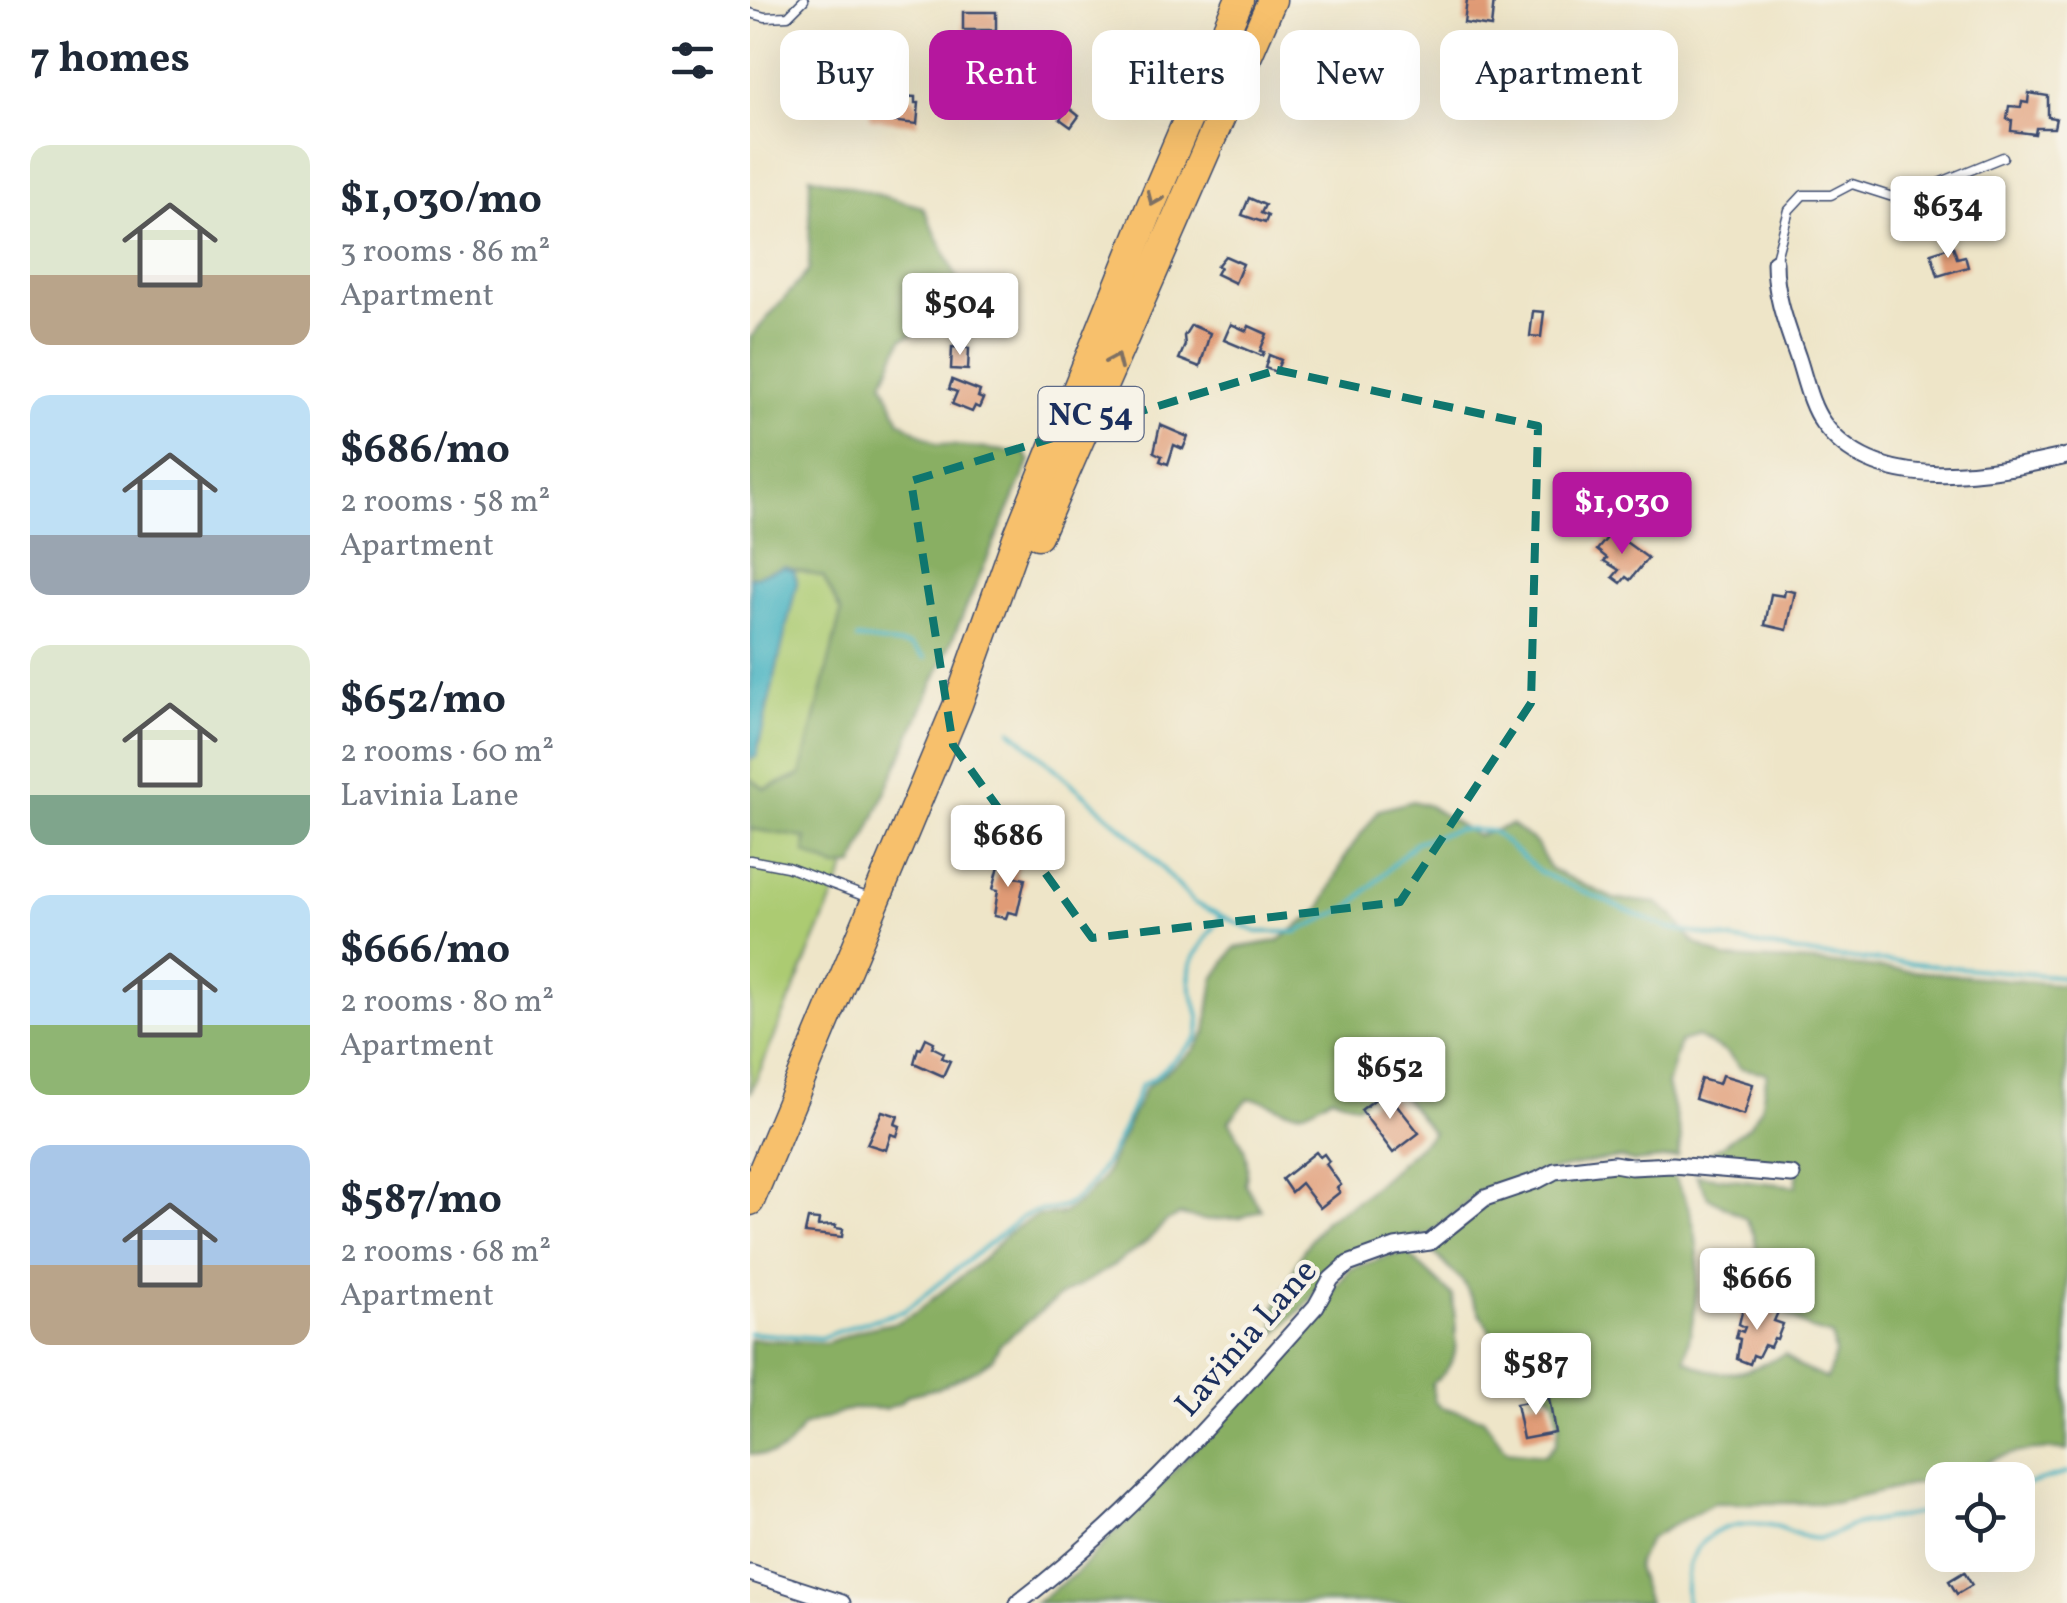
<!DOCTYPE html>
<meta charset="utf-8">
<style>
body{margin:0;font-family:Vollkorn,serif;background:#f2f2f3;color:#1f2937;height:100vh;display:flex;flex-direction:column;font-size:38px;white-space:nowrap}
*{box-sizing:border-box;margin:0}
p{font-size:32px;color:#747a83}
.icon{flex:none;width:55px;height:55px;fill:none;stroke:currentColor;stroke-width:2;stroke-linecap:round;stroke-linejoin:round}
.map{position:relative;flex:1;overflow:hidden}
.panel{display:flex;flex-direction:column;background:#fff;width:750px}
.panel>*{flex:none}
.banner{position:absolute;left:30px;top:30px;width:950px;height:90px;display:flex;gap:20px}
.buttons{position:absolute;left:1175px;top:1462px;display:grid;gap:20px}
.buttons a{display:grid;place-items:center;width:110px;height:110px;border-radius:20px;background:#fff;box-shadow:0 10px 40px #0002;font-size:50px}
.price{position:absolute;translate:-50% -85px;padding:0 22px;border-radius:10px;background:#fff;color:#222;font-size:32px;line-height:65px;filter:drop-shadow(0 2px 5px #0008)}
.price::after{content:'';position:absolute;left:50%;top:60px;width:30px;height:22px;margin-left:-15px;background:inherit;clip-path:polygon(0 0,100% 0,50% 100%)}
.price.selected{background:#b5179e;color:#fff}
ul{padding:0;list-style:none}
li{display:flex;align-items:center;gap:30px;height:250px;padding:0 30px}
li span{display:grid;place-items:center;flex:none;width:280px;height:200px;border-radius:20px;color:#555}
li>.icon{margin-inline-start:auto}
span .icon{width:120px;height:120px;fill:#fffc;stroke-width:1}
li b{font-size:42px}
h2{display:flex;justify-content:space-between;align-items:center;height:120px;padding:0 30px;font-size:42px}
.chip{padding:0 35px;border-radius:20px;background:#fff;box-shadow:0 10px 40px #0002;font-size:35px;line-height:90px}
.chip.selected{background:#b5179e;color:#fff}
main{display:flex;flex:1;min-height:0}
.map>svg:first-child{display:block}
</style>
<main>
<section class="panel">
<h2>7 homes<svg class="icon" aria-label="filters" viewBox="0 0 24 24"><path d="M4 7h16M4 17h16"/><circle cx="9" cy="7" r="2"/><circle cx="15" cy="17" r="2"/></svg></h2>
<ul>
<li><span style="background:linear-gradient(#dfe7d0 65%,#b9a48a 0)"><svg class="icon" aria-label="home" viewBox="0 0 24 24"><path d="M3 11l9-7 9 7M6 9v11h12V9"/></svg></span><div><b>$1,030/mo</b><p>3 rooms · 86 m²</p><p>Apartment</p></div></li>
<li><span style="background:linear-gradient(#bfe0f5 70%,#9aa5b1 0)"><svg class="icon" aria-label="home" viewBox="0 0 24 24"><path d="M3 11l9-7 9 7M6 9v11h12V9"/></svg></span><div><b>$686/mo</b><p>2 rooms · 58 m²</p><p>Apartment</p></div></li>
<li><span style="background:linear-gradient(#dfe7d0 75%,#7fa58c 0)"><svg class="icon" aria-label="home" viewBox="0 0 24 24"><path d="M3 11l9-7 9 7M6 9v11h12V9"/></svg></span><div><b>$652/mo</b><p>2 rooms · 60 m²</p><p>Lavinia Lane</p></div></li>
<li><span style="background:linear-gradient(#bfe0f5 65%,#8fb573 0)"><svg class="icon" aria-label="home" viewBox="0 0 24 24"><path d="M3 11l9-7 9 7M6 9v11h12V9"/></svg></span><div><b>$666/mo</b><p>2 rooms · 80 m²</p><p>Apartment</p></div></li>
<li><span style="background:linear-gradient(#a9c7e8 60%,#b9a48a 0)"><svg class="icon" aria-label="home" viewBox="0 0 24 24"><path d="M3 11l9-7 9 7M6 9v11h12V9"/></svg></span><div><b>$587/mo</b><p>2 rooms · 68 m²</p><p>Apartment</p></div></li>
</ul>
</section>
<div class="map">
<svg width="1317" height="1603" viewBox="0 0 1317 1603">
<rect width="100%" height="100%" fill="#f7f3e8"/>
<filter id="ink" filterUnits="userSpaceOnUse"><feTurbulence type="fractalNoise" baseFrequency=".01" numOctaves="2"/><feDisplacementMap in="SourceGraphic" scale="20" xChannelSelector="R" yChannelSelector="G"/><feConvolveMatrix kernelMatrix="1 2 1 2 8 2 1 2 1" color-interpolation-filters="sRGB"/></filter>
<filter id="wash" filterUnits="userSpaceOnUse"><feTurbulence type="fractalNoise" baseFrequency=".0048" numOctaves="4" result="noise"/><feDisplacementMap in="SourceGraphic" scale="40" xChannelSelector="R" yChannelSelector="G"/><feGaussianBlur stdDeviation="2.25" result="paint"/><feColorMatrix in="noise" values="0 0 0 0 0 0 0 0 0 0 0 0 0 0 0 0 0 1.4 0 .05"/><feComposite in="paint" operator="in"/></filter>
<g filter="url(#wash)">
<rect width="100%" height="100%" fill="#eee5c8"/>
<polygon fill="#accb72" stroke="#647d68" stroke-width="2.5" points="0,450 248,511 0,1094"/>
<g fill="#89af64" stroke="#526f61" stroke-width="2.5">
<polygon points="60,176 173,207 215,295 196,319 152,339 133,382 150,421 187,444 275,453 280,461 104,865 86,868 55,853 56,838 0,829 0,778 15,789 51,775 91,613 73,577 34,567 0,578 0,338 59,270"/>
<path d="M663,801l16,5 48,30 34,-11 25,18 14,26 64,30 43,4 16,13 20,26 32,16 88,4 254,23v466c-22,-3 -52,0 -73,8 -27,11 -16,21 -52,21l-1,9 -22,-6 -85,20h-121l-64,36 -13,28 12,36h-613l41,-30 205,-215 69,-89 43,-14 15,-1 45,42c2,34 12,66 -21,87l2,18 7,6 42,11 24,33 38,4 11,-11 3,-17 -4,-28 -58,-55 -34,-62 -30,-30 1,-8 52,-42 72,-25 37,-2 20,-5 54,1c42,56 30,125 16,188 37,24 63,13 100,-5l14,13 28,12 8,-25 -3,-18 -20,-6 -54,-32 2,-31 -6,-32 -8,-16 -38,-22 -12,-22 100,11 2,-16 -100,-8 51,-36 12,-18 6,-35 -26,-5 -14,-15 -30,-16 -17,5 -13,43 14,52 -3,20 -43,5 -14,-4 -22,3 -61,12 -57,18 -51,43 -42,7 -46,17 -16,16 -16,27 -34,32 -1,-25 29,-59 20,-28 38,-24 71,-64 -44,-53 -32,25 -25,-9c-9,4 -20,14 -29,15 -19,4 -36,-14 -55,-12l-19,22c14,21 23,38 16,63l16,26 -20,8 -37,2 -24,-5 -14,7 -22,22 -39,27 -45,25 -60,48 -8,15 -14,10 -40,19 -30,7 -8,8 -15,6 -30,-1 -53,18c-13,25 -23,32 -52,28v-115l76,4 34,-13 37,-8 18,-9 69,-55 24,-25 28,-17 27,-2 20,-15 20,-21 42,-90 48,-37 13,-18 8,-54 21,-31 43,-7 42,-31 27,-57 32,-43z"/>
</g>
<polygon fill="#45b2c1" stroke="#307090" stroke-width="2.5" points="34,567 44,571 47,582 6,757 0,759 0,578"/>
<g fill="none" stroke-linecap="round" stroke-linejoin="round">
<g stroke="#45b2c1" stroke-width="4">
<polyline points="107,639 160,646 175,658"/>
<polyline points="261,730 385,839 444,903 507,932 547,932 601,906 666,842 708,829 742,831 791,873 917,928 1063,955 1317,977"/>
<path d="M0,1333l70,5 35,-13 49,-14 117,-93c19,-12 28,-5 44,-12 36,-18 62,-86 76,-121l13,-7 43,-39c10,-25 -11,-45 -7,-69 3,-18 22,-39 32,-54"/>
<polyline points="1268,1487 1317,1473"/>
<path d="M937,1603c-8,-62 35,-89 92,-76 14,4 27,14 44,11 12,-3 23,-12 36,-14 28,-6 56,-8 83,-16"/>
</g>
</g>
<g id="blocks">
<g fill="#e09b76">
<polygon points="717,0 744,0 741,27 714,23"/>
<rect x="213" y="12" width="33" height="18"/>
<polygon points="371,85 389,91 381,113 361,106"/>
<polygon points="1279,93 1298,96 1298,117 1306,118 1304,128 1286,128 1285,134 1261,131 1262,120 1257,119 1259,106 1271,107 1272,102 1278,103"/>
<polygon points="130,94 142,95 142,100 153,101 153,96 165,97 165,103 169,103 167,124 119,119 121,98 130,99"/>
<polygon points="319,108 329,116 321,127 310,119"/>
<polygon points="499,198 515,205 511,213 518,216 515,223 492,215"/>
<polygon points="1203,246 1207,258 1215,256 1218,267 1188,276 1181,253"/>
<polygon points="475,256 493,264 485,283 466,274 470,267 467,266"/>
<polygon points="783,311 794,312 791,337 780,336"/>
<polygon points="481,324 497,331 499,326 517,334 510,351 514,352 512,356 474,340"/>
<polygon points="441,325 460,333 450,367 429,359 435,345 434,336"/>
<polygon points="202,347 219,348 218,370 201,369"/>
<polygon points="519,355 531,360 526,372 515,368"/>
<polygon points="202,380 230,391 228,397 233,399 229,408 225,406 222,412 202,404 207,392 199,389"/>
<polygon points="410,425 438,437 433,449 424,445 418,464 410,461 412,456 404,452"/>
<polygon points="862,532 898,558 880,580 876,577 871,583 863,577 869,570 854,561 857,558 847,550"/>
<polygon points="1035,590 1045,592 1037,630 1015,625 1021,594 1034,596"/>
<polygon points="250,862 268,865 265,877 275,879 267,914 258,912 256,918 244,916 248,890 243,889"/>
<polygon points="176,1038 184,1042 182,1047 194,1053 192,1058 200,1061 193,1076 164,1063 168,1048 171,1049"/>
<polygon points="972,1075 1003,1084 994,1115 945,1099 951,1079 969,1084"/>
<polygon points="636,1091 669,1133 643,1153 611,1110"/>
<polygon points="132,1111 148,1116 145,1124 150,1126 147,1136 141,1134 136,1150 117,1144"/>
<polygon points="566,1152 570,1157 574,1154 579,1161 576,1164 591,1185 587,1188 590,1192 570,1208 551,1183 541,1192 532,1179"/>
<polygon points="58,1219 69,1220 68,1226 86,1225 85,1228 93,1229 92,1237 55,1233"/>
<polygon points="1012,1306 1028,1312 1024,1321 1033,1324 1027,1339 1024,1338 1020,1347 1014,1345 1008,1357 1003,1355 1000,1364 987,1359 990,1339 986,1338 988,1330 993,1332 995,1327 989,1324 993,1308 1009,1314"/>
<polygon points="799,1398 805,1433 773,1439 766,1404"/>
<polygon points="1214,1572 1222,1585 1207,1594 1199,1581"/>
</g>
</g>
</g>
<g filter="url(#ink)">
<use href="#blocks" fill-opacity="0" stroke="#3b4a6e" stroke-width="2.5"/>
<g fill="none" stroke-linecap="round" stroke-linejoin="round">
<g stroke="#3b4a6e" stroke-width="11">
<g id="service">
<polyline points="0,13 15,17 38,16 54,0"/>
<polyline points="1025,262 1039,210 1053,195 1081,195 1102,184 1149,199 1253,157"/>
<polyline points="0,860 37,867 119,898"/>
</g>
</g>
<g stroke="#3b4a6e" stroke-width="19">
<g id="minor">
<path d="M1025,262c0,35 12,64 23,96 7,21 12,47 25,65 53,74 168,50 244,33"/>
<polyline points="0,1573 92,1603"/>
<path d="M268,1603c112,-85 204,-192 298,-297l15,-27 17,-15 47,-17 35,-5 55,-44 53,-18 17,-9 59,-7 17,3 42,-2 119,10"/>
</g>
</g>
<g stroke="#3b4a6e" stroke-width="31">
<g id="trunk">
<polyline points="288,535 522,0"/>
<polyline points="0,1201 208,704 267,538 399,210 489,0"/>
</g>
</g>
<use href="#service" stroke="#fff" stroke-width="8"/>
<use href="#minor" stroke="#fff" stroke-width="15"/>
<use href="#trunk" stroke="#f7c06c" stroke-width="28"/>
</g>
<defs><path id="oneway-chevron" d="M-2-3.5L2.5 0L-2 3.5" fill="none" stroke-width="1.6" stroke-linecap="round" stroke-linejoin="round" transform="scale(2.5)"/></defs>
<g stroke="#7e7064">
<use href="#oneway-chevron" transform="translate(404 199) rotate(113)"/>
<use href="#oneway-chevron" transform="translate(365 361) rotate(-66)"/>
</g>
</g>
<path fill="none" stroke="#0f766e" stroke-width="8" stroke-dasharray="20 12" stroke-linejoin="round" d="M527,370l261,56 -7,277 -131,199 -308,36 -139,-193 -42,-264z"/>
<g text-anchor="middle" stroke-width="9" stroke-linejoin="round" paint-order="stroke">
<rect fill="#f7f3e8" stroke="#5d6a87" stroke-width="2.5" x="288.5" y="387" width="105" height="54" rx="8"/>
<g font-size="32" font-weight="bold" fill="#1b2f5e">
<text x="341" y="425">NC 54</text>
</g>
<g font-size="35" fill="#1b2f5e" stroke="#f7f3e8">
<text transform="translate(495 1337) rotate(-49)" y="12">Lavinia Lane</text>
</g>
</g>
</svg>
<div class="buttons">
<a><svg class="icon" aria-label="locate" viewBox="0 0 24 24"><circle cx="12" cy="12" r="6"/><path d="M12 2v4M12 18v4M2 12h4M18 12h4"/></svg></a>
</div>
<b class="price" style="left:1198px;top:261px">$634</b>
<b class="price" style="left:210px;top:358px">$504</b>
<b class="price selected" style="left:872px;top:557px">$1,030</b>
<b class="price" style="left:258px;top:890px">$686</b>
<b class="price" style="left:640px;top:1122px">$652</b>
<b class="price" style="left:1007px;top:1333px">$666</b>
<b class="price" style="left:786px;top:1418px">$587</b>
<div class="banner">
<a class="chip">Buy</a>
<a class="chip selected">Rent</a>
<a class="chip">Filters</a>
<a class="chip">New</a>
<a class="chip">Apartment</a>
</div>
</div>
</main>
